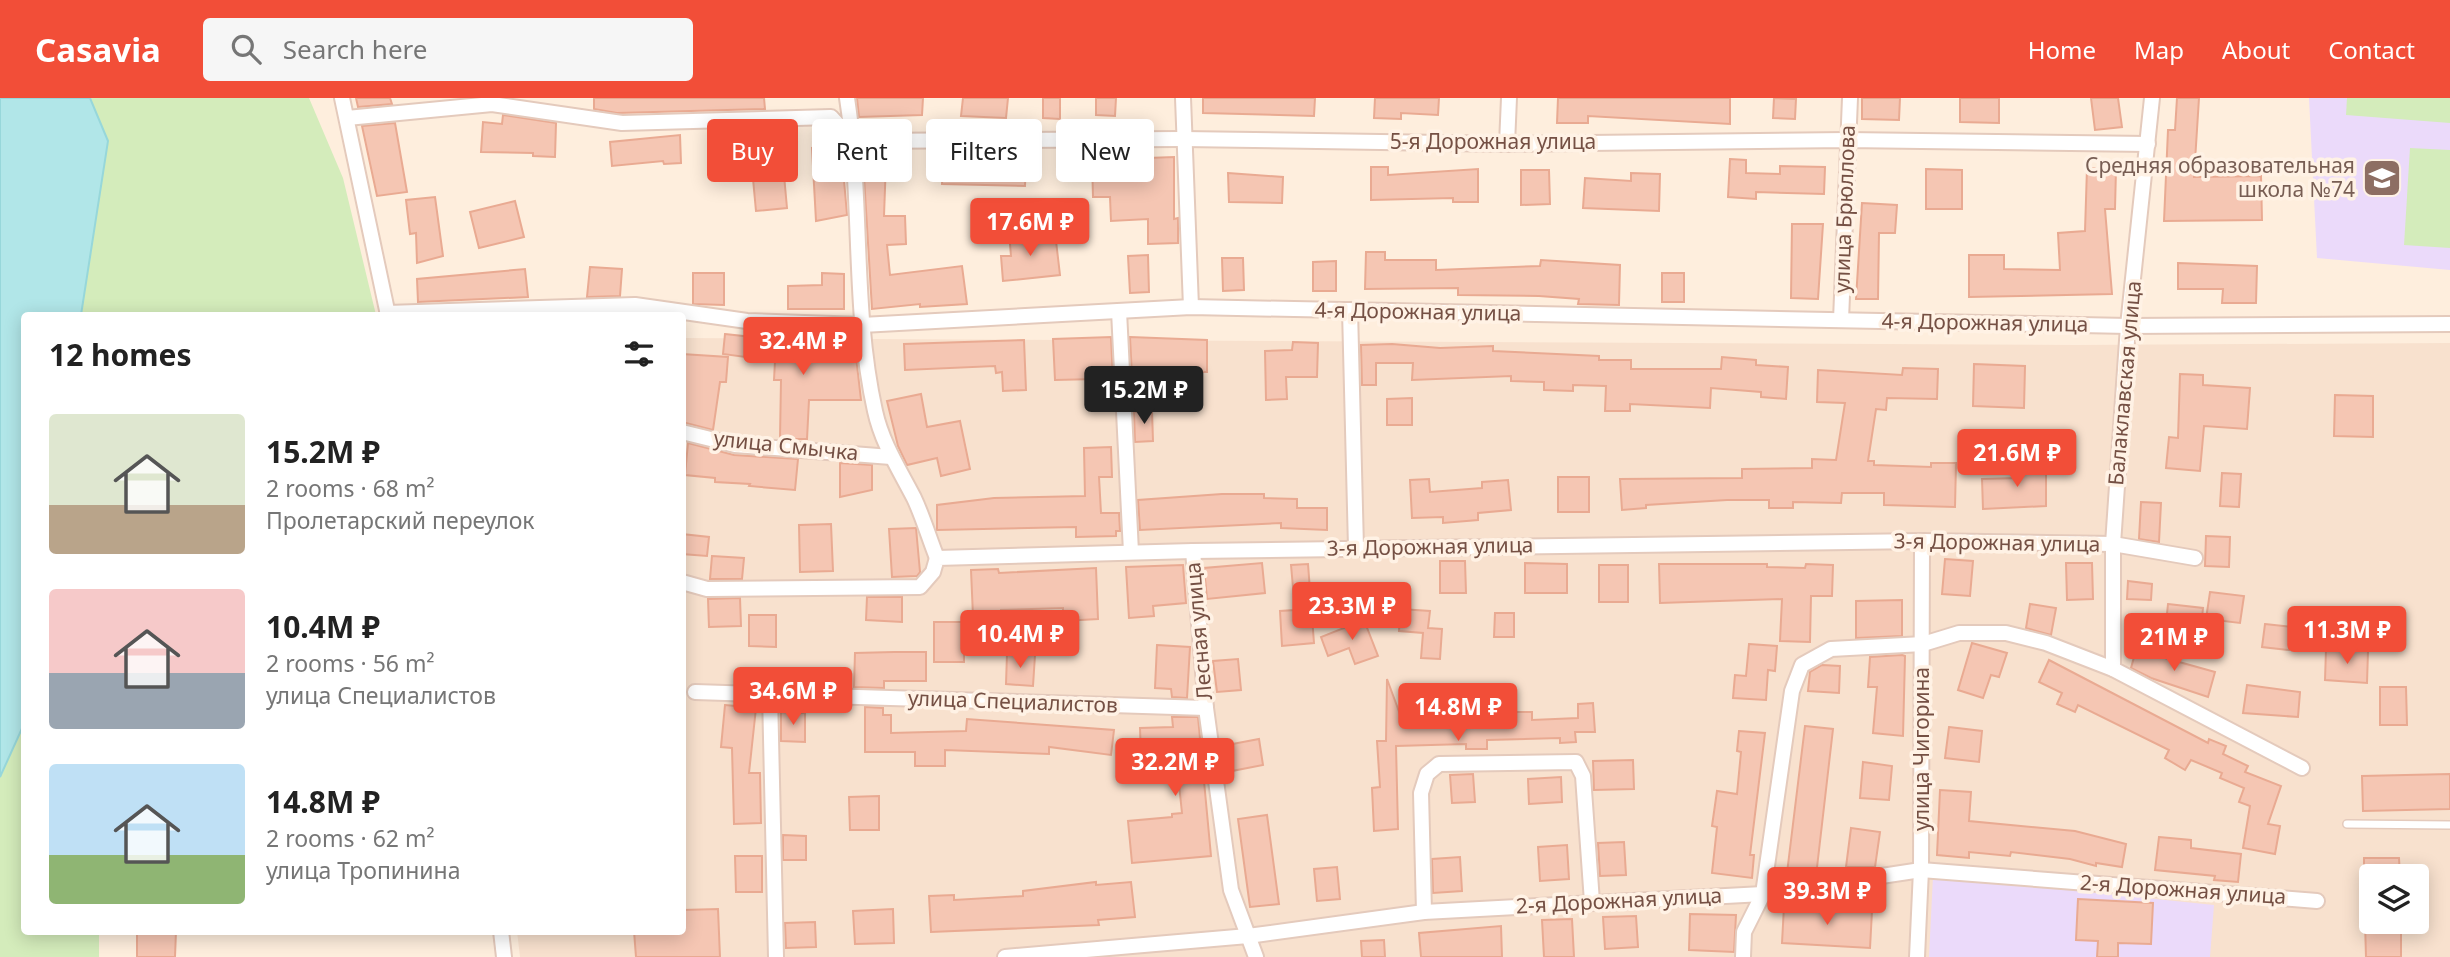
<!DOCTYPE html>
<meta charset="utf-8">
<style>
body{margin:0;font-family:"Noto Sans",sans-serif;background:#f6f6f6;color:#222;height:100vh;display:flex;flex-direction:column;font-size:26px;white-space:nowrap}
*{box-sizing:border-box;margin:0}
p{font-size:23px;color:#767676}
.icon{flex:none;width:38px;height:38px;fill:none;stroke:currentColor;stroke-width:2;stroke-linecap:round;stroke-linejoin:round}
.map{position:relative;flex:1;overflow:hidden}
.drawer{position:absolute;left:21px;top:214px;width:665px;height:623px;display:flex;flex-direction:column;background:#fff;border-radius:7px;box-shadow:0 4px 18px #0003}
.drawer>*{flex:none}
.guide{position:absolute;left:707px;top:21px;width:665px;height:63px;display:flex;gap:14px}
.buttons{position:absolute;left:2359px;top:766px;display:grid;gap:14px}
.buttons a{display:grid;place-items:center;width:70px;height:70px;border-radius:7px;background:#fff;box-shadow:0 4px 18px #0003;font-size:35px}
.price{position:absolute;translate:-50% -60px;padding:0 16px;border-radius:7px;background:#f24e38;color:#fff;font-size:23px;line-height:46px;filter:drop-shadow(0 2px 4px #0008)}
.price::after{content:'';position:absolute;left:50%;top:42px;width:21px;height:16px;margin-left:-10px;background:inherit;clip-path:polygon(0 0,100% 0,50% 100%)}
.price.on{background:#222;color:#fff}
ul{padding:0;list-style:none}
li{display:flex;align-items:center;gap:21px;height:175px;padding:0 28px}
li span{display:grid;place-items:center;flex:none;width:196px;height:140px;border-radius:7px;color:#555}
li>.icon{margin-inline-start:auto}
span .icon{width:84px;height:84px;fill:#fffc;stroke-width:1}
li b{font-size:30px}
h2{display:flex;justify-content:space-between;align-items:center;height:84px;padding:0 28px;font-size:30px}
.chip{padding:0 24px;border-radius:7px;background:#fff;box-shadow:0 4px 18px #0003;font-size:24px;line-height:63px}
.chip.on{background:#f24e38;color:#fff}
header{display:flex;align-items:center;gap:42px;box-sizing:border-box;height:98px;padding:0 35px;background:#f24e38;color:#fff}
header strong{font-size:33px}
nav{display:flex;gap:38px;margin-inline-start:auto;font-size:24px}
.search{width:490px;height:63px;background:#f6f6f6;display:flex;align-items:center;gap:18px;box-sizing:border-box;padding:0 24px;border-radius:7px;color:#767676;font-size:26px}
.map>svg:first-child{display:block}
</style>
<header>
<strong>Casavia</strong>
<div class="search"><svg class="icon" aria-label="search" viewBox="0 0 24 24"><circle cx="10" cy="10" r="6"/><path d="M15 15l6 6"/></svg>Search here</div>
<nav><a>Home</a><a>Map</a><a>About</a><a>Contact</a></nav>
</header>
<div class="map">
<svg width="2450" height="859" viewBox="0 0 2450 859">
<rect width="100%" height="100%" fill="#feeedd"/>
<path fill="#f8e1ce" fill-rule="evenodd" d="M683,240l1393,7 374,-2v614h-1930l-3,-26h165zM2371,779h46v45h-46z"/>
<g fill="#ebdafa">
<polygon points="2309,0 2450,0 2450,172 2317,160"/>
<polygon points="1933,778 2214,807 2210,859 1929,859"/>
</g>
<g fill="#d4ecbb">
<polygon points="90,0 309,0 343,80 376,217 81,217 108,43"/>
<polygon points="2347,0 2450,0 2450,25 2346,17"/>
<polygon points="2410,50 2450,52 2450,150 2404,147"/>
<polygon points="24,626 24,833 99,833 99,859 0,859 0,679"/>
</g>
<polygon fill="#b1e6e8" stroke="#97d7da" stroke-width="2" points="0,0 90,0 108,43 81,217 24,217 24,626 0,679"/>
<g fill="#f5c6b3" stroke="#e9aa92" stroke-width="2">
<polygon points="356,0 390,0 392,6 358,9"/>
<polygon points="594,0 764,0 765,11 617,15 594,11"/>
<polygon points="857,0 923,0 922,17 859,19"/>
<polygon points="963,0 1008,0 1006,20 961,18"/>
<polygon points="1043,0 1060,0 1060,21 1043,20"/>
<polygon points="1096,0 1116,0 1115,18 1096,17"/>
<polygon points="1203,0 1315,0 1314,18 1203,15"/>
<polygon points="1375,0 1439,0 1438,17 1401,15 1401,21 1374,20"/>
<polygon points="1558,0 1730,0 1730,26 1588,18 1588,25 1557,25"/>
<polygon points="1774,0 1796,1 1795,21 1773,20"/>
<polygon points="1862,0 1900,0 1899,22 1862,21"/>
<polygon points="1960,0 1999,0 1999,25 1960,24"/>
<polygon points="2091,0 2118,0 2122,29 2095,32"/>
<polygon points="2177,0 2199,0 2194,79 2261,78 2262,122 2164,123 2168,32 2175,32"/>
<polygon points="503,17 556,25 555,59 533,58 533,55 481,54 483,24 502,26"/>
<polygon points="395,25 407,94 377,98 362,28"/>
<polygon points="767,30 771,78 784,77 787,110 756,113 752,70 715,72 712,34"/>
<polygon points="680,37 681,65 664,66 663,63 612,68 610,44"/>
<polygon points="841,47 847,117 816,123 812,50"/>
<polygon points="1174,59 1174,121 1178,120 1178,145 1148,146 1148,121 1111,123 1110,99 1093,99 1092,62"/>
<polygon points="1730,61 1746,62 1746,75 1780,76 1780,68 1825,69 1824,96 1756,94 1756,101 1728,99"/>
<polygon points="863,62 886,63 884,118 905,118 906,146 887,147 890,177 962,168 967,206 920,209 920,206 872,211"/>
<polygon points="943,62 1026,63 1025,88 942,86"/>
<polygon points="1371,69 1388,69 1388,77 1478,71 1478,104 1453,104 1453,100 1371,102"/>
<polygon points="2087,70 2116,71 2115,111 2105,111 2112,196 1969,199 1969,157 2004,157 2004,171 2060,172 2058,135 2085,133"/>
<polygon points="1926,71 1962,72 1962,111 1926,111"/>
<polygon points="1521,72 1549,72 1550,106 1521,107"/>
<polygon points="1228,75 1283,79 1282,105 1229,104"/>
<polygon points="1631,75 1660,76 1659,113 1583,110 1585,80 1631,83"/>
<polygon points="435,99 443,158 417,165 416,135 410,136 406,102"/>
<polygon points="515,103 524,139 479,150 470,114"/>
<polygon points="1862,105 1897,107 1895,135 1879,135 1878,201 1856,201"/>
<polygon points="1792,126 1823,126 1818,201 1791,200"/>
<polygon points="1029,132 1030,145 1056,143 1060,177 1003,183 1001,158 1011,158 1009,134"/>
<polygon points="1366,154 1385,154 1385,162 1436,162 1436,172 1540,168 1541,162 1620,167 1619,207 1578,206 1579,201 1539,198 1458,197 1458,190 1365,191"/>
<polygon points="1148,157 1149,194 1130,195 1128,158"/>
<polygon points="1222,160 1243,160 1244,192 1223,193"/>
<polygon points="1336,163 1336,193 1313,193 1313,164"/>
<polygon points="2178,165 2257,168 2256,205 2222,205 2223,191 2178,191"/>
<polygon points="590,169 622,171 620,198 587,199"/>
<polygon points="525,171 528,199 418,204 417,181"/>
<polygon points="693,175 724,175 724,207 693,206"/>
<polygon points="822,175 844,176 844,211 788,211 788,188 822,187"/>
<rect x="1662" y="175" width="22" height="29"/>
<polygon points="725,236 752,239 752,244 803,247 803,250 855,250 861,302 809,302 807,341 780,341 781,282 774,282 775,263 723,256"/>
<polygon points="1111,239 1114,306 1097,306 1096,281 1055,282 1053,241"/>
<polygon points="1130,239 1207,242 1207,274 1157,273 1157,278 1132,278"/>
<polygon points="1024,242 1026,292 1003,293 1002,274 996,275 995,268 905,272 904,246"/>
<polygon points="1293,244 1318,245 1317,279 1286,279 1287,301 1266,302 1265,253 1292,252"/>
<polygon points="1392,246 1440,250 1493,248 1493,253 1599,258 1599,262 1631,262 1631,271 1721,271 1722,259 1756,262 1756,267 1788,269 1786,301 1761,299 1761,294 1711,290 1710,310 1630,306 1630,313 1605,313 1606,288 1573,287 1573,293 1544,292 1544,284 1511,283 1511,278 1412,282 1413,265 1376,265 1376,287 1362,287 1361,247"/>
<polygon points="682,256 728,259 726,284 720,284 713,332 682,324"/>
<polygon points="1974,266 2025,268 2024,310 1973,308"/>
<polygon points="1903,270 1938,271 1937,301 1887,300 1886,312 1876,311 1868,363 1874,363 1874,367 1931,369 1931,365 1956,365 1955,409 1884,407 1884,395 1842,395 1841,405 1793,404 1793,410 1769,410 1769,402 1727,402 1646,407 1646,410 1622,412 1620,381 1742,380 1742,371 1812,370 1812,361 1836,362 1845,305 1817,304 1818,272 1902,277"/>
<polygon points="2180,276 2203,277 2203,287 2250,290 2247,331 2204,328 2200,373 2166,370 2169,339 2178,340"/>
<polygon points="921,296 927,329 960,323 970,371 941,378 937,360 907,367 898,348 887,303"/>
<polygon points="2335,297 2373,298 2373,339 2334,338"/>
<polygon points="1412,300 1412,327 1387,327 1387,301"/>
<polygon points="1152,313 1153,343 1135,344 1134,314"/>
<polygon points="688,345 734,357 798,361 795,392 749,388 750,386 715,384 715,380 685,377"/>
<polygon points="1111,349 1112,379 1099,379 1101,415 1119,415 1120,433 1116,433 1116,438 1076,439 1076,429 937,432 937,407 994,400 1085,398 1084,350"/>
<polygon points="840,365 872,367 872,392 840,399"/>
<polygon points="2018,367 2046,367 2046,408 1983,411 1982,381 2019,380"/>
<polygon points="2222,375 2241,376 2239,409 2220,408"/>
<rect x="1558" y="379" width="31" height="35"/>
<polygon points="1429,381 1430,394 1482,390 1482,384 1508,382 1511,412 1478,415 1478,422 1443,425 1443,419 1412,420 1410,382"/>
<polygon points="1222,396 1264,396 1264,400 1297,401 1297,410 1327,410 1327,432 1281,430 1281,425 1140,432 1138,402"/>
<polygon points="2141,404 2161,405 2159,444 2139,441"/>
<polygon points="831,426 833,473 800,474 799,427"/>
<polygon points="916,430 920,474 917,478 892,479 889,431"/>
<polygon points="682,436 709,439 707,458 682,456"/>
<polygon points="2206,438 2230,439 2229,469 2205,468"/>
<polygon points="712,458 744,460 742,481 710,481"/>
<polygon points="1945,461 1973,463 1970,498 1942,496"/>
<polygon points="1440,463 1465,463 1466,495 1440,495"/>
<polygon points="1262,465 1265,495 1207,501 1204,470"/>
<polygon points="1525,465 1567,466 1567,495 1525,495"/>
<polygon points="2066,465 2092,465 2093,501 2067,502"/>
<polygon points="1308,466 1314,545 1282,548 1280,513 1295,512 1291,467"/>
<polygon points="1659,466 1767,466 1767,469 1805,470 1806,466 1833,467 1832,498 1811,498 1810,544 1780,543 1782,501 1660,505"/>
<polygon points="1183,467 1186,505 1153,508 1154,518 1129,520 1126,469"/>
<rect x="1599" y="467" width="29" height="37"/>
<polygon points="1096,470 1098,521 1063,523 1063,510 1001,512 1001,516 973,518 971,472 998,471 999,475"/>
<polygon points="2128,483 2152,486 2151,502 2127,501"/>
<polygon points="2210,494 2244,498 2240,525 2206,521"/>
<polygon points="867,499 902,499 902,524 866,522"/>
<polygon points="740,500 741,528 709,529 708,501"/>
<polygon points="1902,502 1902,538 1856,540 1856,503"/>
<polygon points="2030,506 2056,510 2051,537 2026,530"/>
<polygon points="2168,506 2203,510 2200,539 2165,535"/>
<polygon points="1400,511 1430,513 1428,530 1442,531 1440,561 1421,560 1423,535 1399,533"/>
<polygon points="1495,515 1514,515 1514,539 1494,539"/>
<polygon points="749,517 776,517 776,549 749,548"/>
<polygon points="1364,522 1378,558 1355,566 1349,550 1328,558 1321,539"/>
<rect x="934" y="524" width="30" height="40"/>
<polygon points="2265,526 2292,529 2289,552 2262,549"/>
<polygon points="1972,545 2007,555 1999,579 1991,577 1983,600 1958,592"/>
<polygon points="1749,546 1777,548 1775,573 1768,572 1766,602 1733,600 1735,577 1746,578"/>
<polygon points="1157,547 1190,549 1187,600 1172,599 1171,591 1155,590"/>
<polygon points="2326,551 2368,553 2367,585 2325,582"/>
<polygon points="2136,552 2215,574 2208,599 2151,580 2131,570"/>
<polygon points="894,554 926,554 926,583 884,583 884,590 854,589 855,555"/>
<polygon points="1007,556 1035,557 1033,588 1006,586"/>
<polygon points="1902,557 1905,558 1903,638 1873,635 1877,589 1868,589 1870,559"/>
<polygon points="1238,561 1241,592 1217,594 1213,563"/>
<polygon points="2049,562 2208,645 2209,641 2226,648 2223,656 2248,668 2245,674 2281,688 2268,726 2280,728 2275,756 2243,750 2250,708 2239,704 2244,690 2220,680 2222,675 2191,662 2185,672 2165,660 2169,652 2078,607 2075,614 2057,606 2062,595 2039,584"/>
<polygon points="1822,567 1840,568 1839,595 1808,593 1810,574"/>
<polygon points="1387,581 1401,619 1505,620 1505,614 1532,614 1532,622 1578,620 1578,606 1593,605 1595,634 1575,634 1576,644 1560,645 1560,640 1487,642 1487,651 1466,651 1466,646 1396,648 1398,731 1374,733 1372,690 1380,689 1377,643 1386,643"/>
<polygon points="2247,587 2300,594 2298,619 2243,615"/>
<polygon points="2380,589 2406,589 2407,627 2380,627"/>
<polygon points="725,607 756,610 749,675 760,675 761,725 734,726 732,650 721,649"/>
<polygon points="865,609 883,610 883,617 891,617 891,635 966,633 967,621 1114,632 1111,657 1049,649 1049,656 945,652 945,668 915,668 915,654 865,654"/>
<polygon points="781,614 805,615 805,644 781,643"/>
<polygon points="1172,619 1198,619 1211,758 1132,765 1128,723 1172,719 1172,716 1182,715 1176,658 1141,659 1140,630 1173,629"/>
<polygon points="1805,628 1833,631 1816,778 1787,775"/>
<polygon points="1949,629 1982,633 1979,664 1945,660"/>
<polygon points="1739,633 1765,635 1750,757 1754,757 1752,780 1712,775 1717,729 1712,728 1717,693 1737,696 1741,654 1737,653"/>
<polygon points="1259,641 1263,667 1232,673 1227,647"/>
<polygon points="1633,662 1634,691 1594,692 1593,663"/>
<polygon points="1863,664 1892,668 1889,702 1860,700"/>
<polygon points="1473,676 1475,704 1452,705 1450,677"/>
<polygon points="2450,676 2450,711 2363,713 2362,678"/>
<polygon points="1561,679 1562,704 1529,706 1528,681"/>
<polygon points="1940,692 1971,694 1969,723 2075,733 2126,746 2122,769 2096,765 2096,768 2070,761 2011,754 2010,758 1969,754 1969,760 1937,757"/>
<polygon points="879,698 879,732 850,732 849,699"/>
<polygon points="1267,717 1279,806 1250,809 1238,721"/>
<polygon points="1851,730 1880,734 1875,769 1846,769"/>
<polygon points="783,737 806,738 806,762 783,762"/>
<polygon points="2159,739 2191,742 2191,750 2241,756 2238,784 2214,782 2215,778 2155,772"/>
<polygon points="1624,744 1626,777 1600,778 1598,745"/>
<polygon points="1567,747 1569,781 1540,783 1538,749"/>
<polygon points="735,758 762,758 762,794 736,794"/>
<polygon points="1460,759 1462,793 1433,795 1432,761"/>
<polygon points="2364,760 2399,760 2400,779 2364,779"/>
<polygon points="1337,769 1340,801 1317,803 1314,771"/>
<polygon points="1096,784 1096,787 1131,784 1135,819 1098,822 1099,827 931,834 929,798 954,797 954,802 1023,798 1023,793"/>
<polygon points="2078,801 2153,805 2151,846 2118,845 2118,859 2097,859 2098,843 2076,842"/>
<polygon points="1784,808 1872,813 1870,850 1782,845"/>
<polygon points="718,811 720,859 636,859 634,833 682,833 682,812"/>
<polygon points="893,811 894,845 855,846 853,813"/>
<polygon points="1690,816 1736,817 1734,854 1689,852"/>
<polygon points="1636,818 1638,849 1605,851 1603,819"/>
<polygon points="1572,821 1574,859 1544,859 1542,822"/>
<polygon points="815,824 816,849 786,850 785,825"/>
<polygon points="2365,824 2401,824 2401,859 2366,859"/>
<polygon points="1501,828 1502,859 1421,859 1419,835"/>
<polygon points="137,833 176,833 175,859 137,859"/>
<polygon points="1384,842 1385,859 1362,859 1361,843"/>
</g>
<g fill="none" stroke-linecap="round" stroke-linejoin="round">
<g stroke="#e4cabc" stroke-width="10">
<polyline id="lane" points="2347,726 2450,727"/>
</g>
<g stroke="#e4cabc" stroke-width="18">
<g id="street">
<polyline points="342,0 388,217"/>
<path d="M847,0c16,103 5,210 28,313 7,32 24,58 39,87 9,19 15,40 23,60"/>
<polyline points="1183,0 1191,209"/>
<polyline points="347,20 492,6 622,25 831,19 853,43 1183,41 1507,46 1847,42 2148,46"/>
<polyline points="1507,46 1509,0"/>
<polyline points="1350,212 1356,450"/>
<polyline points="1119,213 1131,454"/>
<polyline points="387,215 635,207 747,223 862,227 1191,209 2128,228 2450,226"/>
<polyline points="1841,222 1850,0"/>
<polyline points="682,334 735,347 891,359"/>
<polyline points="1193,453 1206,610 1231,792 1256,859"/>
<polyline points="682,484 707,491 920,489 933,474 937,460 1193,453 1922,443 2113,446 2195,460"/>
<polyline points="2113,571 2113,446 2128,228 2152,0"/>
<polyline points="695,594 1206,610"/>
<polyline points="770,596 776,859"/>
<polyline points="1424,814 1421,695 1427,676 1439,666 1576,664 1583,678 1592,804"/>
<polyline points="501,833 504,859"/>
<polyline points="1005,859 1248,838 1424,814 1763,796 1921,772 2317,803"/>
<polyline points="1743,859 1744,834 1763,796 1792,593 1802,567 1831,551 1923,546 1959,535 2006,535 2046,545 2113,571 2302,670"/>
<polyline points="1917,859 1921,772 1922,443"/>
</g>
</g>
<use href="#lane" stroke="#fff" stroke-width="7"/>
<use href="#street" stroke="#fff" stroke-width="14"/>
</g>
<defs>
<g id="school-square" transform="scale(2.0125)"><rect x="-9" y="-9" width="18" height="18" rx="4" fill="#8d6e63" stroke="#fff2e5"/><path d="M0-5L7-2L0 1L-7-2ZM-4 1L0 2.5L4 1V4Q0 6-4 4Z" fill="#fff"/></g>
</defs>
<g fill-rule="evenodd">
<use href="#school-square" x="2382" y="80"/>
</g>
<g text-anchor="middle" stroke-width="7" stroke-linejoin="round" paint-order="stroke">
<g font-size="21" fill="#755044" stroke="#fff2e5">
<text x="1493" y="51">5-я Дорожная улица</text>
<text transform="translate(1845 111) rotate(-88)" y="7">улица Брюллова</text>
<text transform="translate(1418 214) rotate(1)" y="7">4-я Дорожная улица</text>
<text transform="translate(1985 225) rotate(1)" y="7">4-я Дорожная улица</text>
<text transform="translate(2125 285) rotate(-85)" y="7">Балаклавская улица</text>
<text transform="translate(786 348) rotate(6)" y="7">улица Смычка</text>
<text transform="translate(1997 445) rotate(1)" y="7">3-я Дорожная улица</text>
<text transform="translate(1430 449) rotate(-1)" y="7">3-я Дорожная улица</text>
<text transform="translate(1199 533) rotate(-95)" y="7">Лесная улица</text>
<text transform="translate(1013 604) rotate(2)" y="7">улица Специалистов</text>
<text transform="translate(1922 651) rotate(-90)" y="7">улица Чигорина</text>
<text transform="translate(2183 792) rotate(4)" y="7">2-я Дорожная улица</text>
<text transform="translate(1619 803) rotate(-3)" y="7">2-я Дорожная улица</text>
</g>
<g font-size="21" fill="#785e54" stroke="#fff2e5" text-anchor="end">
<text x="2355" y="75">Средняя образовательная<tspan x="2355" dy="24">школа №74</tspan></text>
</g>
</g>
</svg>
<div class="buttons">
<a><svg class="icon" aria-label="layers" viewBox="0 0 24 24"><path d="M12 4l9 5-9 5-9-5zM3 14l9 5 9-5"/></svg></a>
</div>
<b class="price" style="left:1030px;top:160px">17.6M ₽</b>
<b class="price" style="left:803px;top:279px">32.4M ₽</b>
<b class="price on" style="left:1144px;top:328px">15.2M ₽</b>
<b class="price" style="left:2017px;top:391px">21.6M ₽</b>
<b class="price" style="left:1352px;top:544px">23.3M ₽</b>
<b class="price" style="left:2347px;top:568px">11.3M ₽</b>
<b class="price" style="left:1020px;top:572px">10.4M ₽</b>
<b class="price" style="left:2174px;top:575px">21M ₽</b>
<b class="price" style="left:793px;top:629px">34.6M ₽</b>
<b class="price" style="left:1458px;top:645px">14.8M ₽</b>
<b class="price" style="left:1175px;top:700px">32.2M ₽</b>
<b class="price" style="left:1827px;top:829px">39.3M ₽</b>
<div class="guide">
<a class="chip on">Buy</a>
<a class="chip">Rent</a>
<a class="chip">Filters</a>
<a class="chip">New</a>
</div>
<section class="drawer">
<h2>12 homes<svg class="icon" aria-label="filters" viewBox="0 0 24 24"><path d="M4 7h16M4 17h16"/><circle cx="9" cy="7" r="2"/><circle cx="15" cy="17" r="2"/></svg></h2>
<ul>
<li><span style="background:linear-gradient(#dfe7d0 65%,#b9a48a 0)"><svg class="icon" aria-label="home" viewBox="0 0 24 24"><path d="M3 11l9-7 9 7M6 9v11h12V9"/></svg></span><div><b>15.2M ₽</b><p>2 rooms · 68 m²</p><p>Пролетарский переулок</p></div></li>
<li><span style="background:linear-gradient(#f6c9c9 60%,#9aa5b1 0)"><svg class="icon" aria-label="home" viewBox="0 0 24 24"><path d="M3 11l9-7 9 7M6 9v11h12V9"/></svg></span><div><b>10.4M ₽</b><p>2 rooms · 56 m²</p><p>улица Специалистов</p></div></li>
<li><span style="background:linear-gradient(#bfe0f5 65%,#8fb573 0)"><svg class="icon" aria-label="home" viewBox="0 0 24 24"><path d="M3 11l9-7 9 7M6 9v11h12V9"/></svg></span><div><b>14.8M ₽</b><p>2 rooms · 62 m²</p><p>улица Тропинина</p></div></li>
</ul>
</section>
</div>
